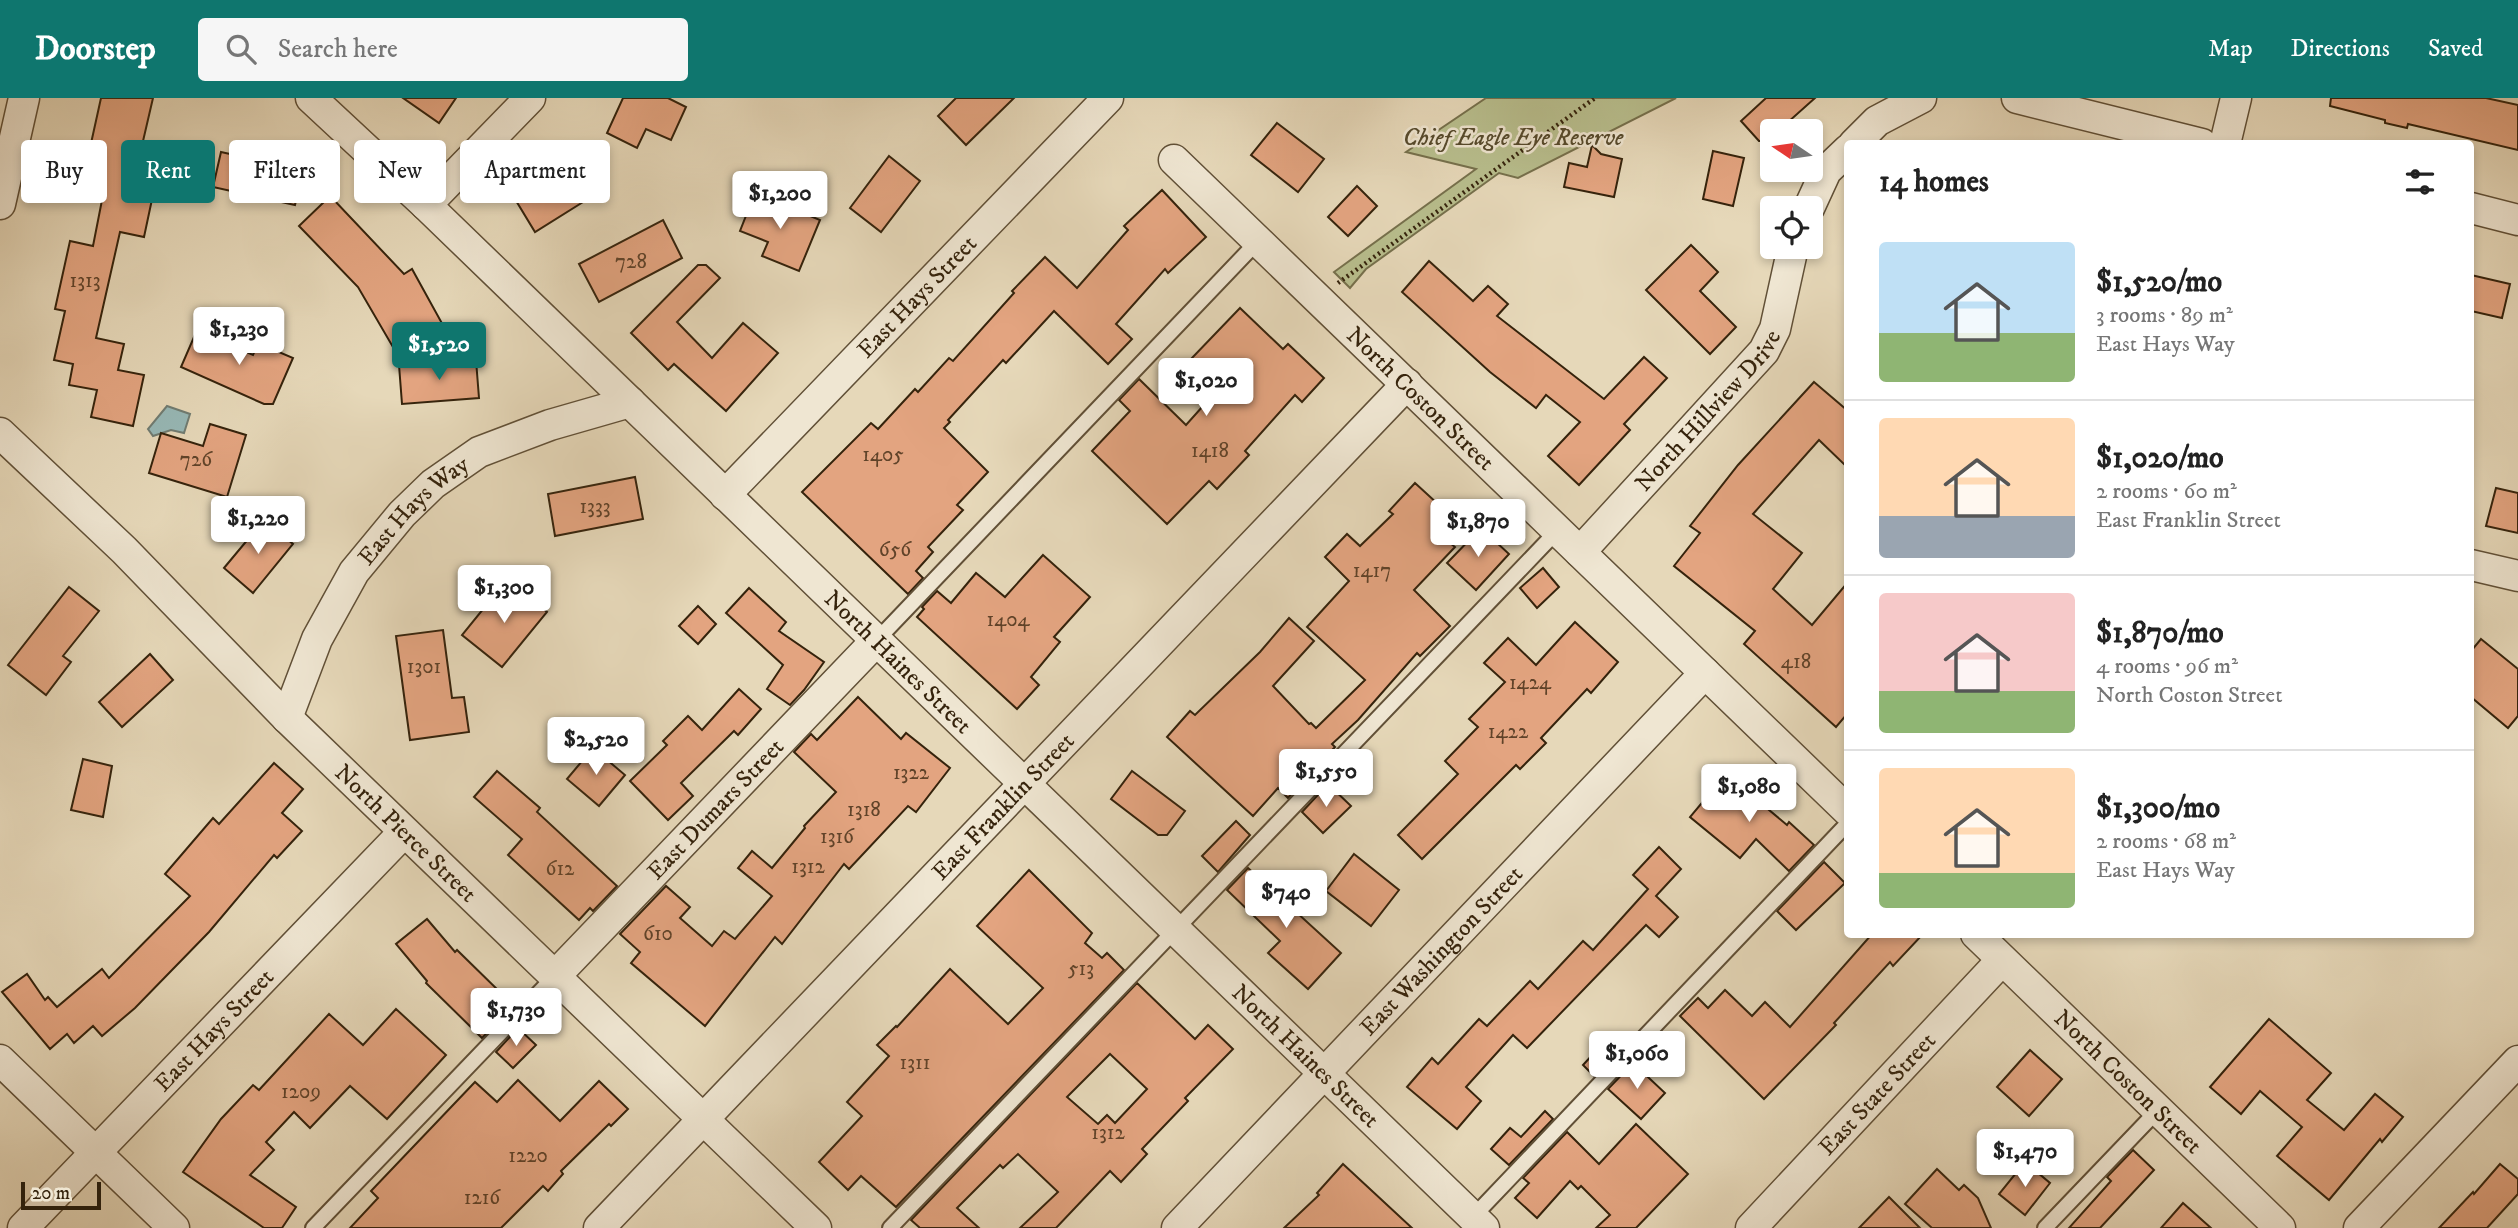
<!DOCTYPE html>
<meta charset="utf-8">
<style>
body{margin:0;font-family:"IM FELL DW Pica",serif;background:#f6f6f6;color:#222;height:100vh;display:flex;flex-direction:column;font-size:26px;white-space:nowrap}
*{box-sizing:border-box;margin:0}
p{font-size:23px;color:#767676}
.icon{flex:none;width:38px;height:38px;fill:none;stroke:currentColor;stroke-width:2;stroke-linecap:round;stroke-linejoin:round}
.map{position:relative;flex:1;overflow:hidden}
.details{position:absolute;left:1844px;top:42px;width:630px;height:798px;display:flex;flex-direction:column;background:#fff;border-radius:7px;box-shadow:0 4px 10px #0003}
.details>*{flex:none}
.hud{position:absolute;left:21px;top:42px;width:665px;height:63px;display:flex;gap:14px}
.needle{width:46px;rotate:283deg}
.tools{position:absolute;left:1760px;top:21px;display:grid;gap:14px}
.tools a{display:grid;place-items:center;width:63px;height:63px;border-radius:7px;background:#fff;box-shadow:0 4px 10px #0003;font-size:35px}
.scale{position:absolute;left:21px;bottom:18px;width:80px;box-sizing:border-box;padding-left:7px;border:4px solid #35230c;border-top:0;font-size:19px;line-height:24px;white-space:nowrap;color:#35230c;-webkit-text-stroke:5px #efe6d2;paint-order:stroke}
.price{position:absolute;translate:-50% -60px;padding:0 16px;border-radius:7px;background:#fff;color:#222;font-size:23px;line-height:46px;filter:drop-shadow(0 2px 4px #0008)}
.price::after{content:'';position:absolute;left:50%;top:42px;width:21px;height:16px;margin-left:-10px;background:inherit;clip-path:polygon(0 0,100% 0,50% 100%)}
.price.active{background:#0f766e;color:#fff}
ul{padding:0;list-style:none}
li{display:flex;align-items:center;gap:21px;height:175px;padding:0 35px}
li+li{border-top:2px solid #e0e0e0}
li span{display:grid;place-items:center;flex:none;width:196px;height:140px;border-radius:7px;color:#555}
li>.icon{margin-inline-start:auto}
span .icon{width:84px;height:84px;fill:#fffc;stroke-width:1}
li b{font-size:30px}
h2{display:flex;justify-content:space-between;align-items:center;height:84px;padding:0 35px;font-size:30px}
.tag{padding:0 24px;border-radius:7px;background:#fff;box-shadow:0 4px 10px #0003;font-size:24px;line-height:63px}
.tag.active{background:#0f766e;color:#fff}
header{display:flex;align-items:center;gap:42px;box-sizing:border-box;height:98px;padding:0 35px;background:#0f766e;color:#fff}
header strong{font-size:33px}
nav{display:flex;gap:38px;margin-inline-start:auto;font-size:24px}
.search{width:490px;height:63px;background:#f6f6f6;display:flex;align-items:center;gap:18px;box-sizing:border-box;padding:0 24px;border-radius:7px;color:#767676;font-size:26px}
.map>svg:first-child{display:block}
</style>
<header>
<strong>Doorstep</strong>
<div class="search"><svg class="icon" aria-label="search" viewBox="0 0 24 24"><circle cx="10" cy="10" r="6"/><path d="M15 15l6 6"/></svg>Search here</div>
<nav><a>Map</a><a>Directions</a><a>Saved</a></nav>
</header>
<div class="map">
<svg width="2518" height="1130" viewBox="0 0 2518 1130">
<rect width="100%" height="100%" fill="#e6d8b9"/>
<filter id="stains"><feTurbulence type="fractalNoise" baseFrequency=".00286" numOctaves="4"/><feColorMatrix values="0 0 0 0 .2 0 0 0 0 .09 0 0 0 0 .02 0 0 0 .5 -.17"/></filter>
<radialGradient id="worn" r=".72"><stop offset=".6" stop-color="#630" stop-opacity="0"/><stop offset="1" stop-color="#630" stop-opacity=".3"/></radialGradient>
<polygon fill="#b8be8d" stroke="#76704c" stroke-width="2" points="1486,0 1676,0 1518,80 1499,75 1366,171 1350,190 1334,174 1476,71 1406,54"/>
<polygon fill="#97b8b6" stroke="#707c72" stroke-width="2" points="167,308 190,316 184,335 171,332 153,338 148,331"/>
<g fill="#e3a480" stroke="#35230c" stroke-width="2" fill-rule="evenodd">
<polygon points="101,0 153,0 137,69 158,73 144,139 120,134 96,240 124,246 118,272 144,277 133,328 91,319 97,292 69,287 73,266 54,262 65,213 55,211 70,143 93,148 103,97 75,91 82,58 88,59"/>
<polygon points="403,0 456,0 439,25"/>
<polygon points="623,0 668,0 686,9 671,42 646,31 637,50 607,35"/>
<polygon points="956,0 1014,0 966,47 938,18"/>
<polygon points="1766,0 1815,0 1778,33 1773,33 1773,38 1768,43 1759,43 1741,23"/>
<polygon points="2331,0 2486,0 2518,7 2518,52 2408,26 2407,30 2385,25 2385,22 2330,8"/>
<polygon points="1277,25 1324,61 1298,94 1251,57"/>
<polygon points="1592,47 1601,56 1622,61 1614,99 1564,89 1569,65 1587,69"/>
<polygon points="1713,53 1744,60 1733,108 1703,101"/>
<polygon points="221,54 303,72 295,107 213,89"/>
<polygon points="587,56 607,89 535,134 515,101"/>
<polygon points="889,58 920,83 881,134 850,110"/>
<polygon points="1357,88 1377,108 1348,138 1328,119"/>
<polygon points="1162,92 1206,139 1168,175 1165,171 1116,226 1132,241 1108,266 1054,213 1006,265 1003,262 948,322 950,324 944,330 988,374 957,407 963,412 928,449 933,454 916,473 923,480 908,496 802,394 871,325 878,331 915,291 918,294 949,260 953,263 1014,195 1012,193 1045,159 1077,190 1128,132 1124,128"/>
<polygon points="755,95 820,122 799,173 762,158 768,144 740,133"/>
<polygon points="326,102 334,102 404,176 412,171 444,229 397,256 358,189 299,128"/>
<polygon points="663,122 682,160 599,204 579,166"/>
<polygon points="1691,147 1718,174 1700,193 1736,229 1710,256 1646,192"/>
<polygon points="1429,163 1473,203 1488,188 1508,206 1497,218 1604,301 1644,259 1667,280 1624,326 1630,332 1579,387 1548,358 1580,324 1546,297 1536,310 1490,274 1402,194"/>
<polygon points="698,167 706,167 720,180 677,224 712,260 743,225 778,255 726,313 674,266 668,272 631,235"/>
<polygon points="2471,177 2510,186 2502,220 2471,213"/>
<polygon points="1240,210 1283,251 1288,246 1324,280 1302,304 1295,297 1245,353 1249,357 1217,391 1209,383 1167,426 1092,353 1130,313 1119,302 1139,281 1186,327 1220,289 1191,261"/>
<polygon points="197,232 253,257 258,245 293,260 273,306 264,306 181,269"/>
<polygon points="476,262 479,300 402,306 399,267"/>
<polygon points="1814,284 1848,313 1848,370 1819,342 1753,416 1802,455 1773,491 1812,527 1848,484 1848,615 1836,629 1744,546 1755,533 1674,468 1700,435 1690,428 1738,367"/>
<polygon points="210,326 246,337 227,399 149,375 161,335 203,348"/>
<polygon points="635,379 643,421 555,438 548,396"/>
<polygon points="1415,385 1451,418 1438,435 1455,449 1414,492 1450,528 1420,558 1417,555 1358,622 1332,646 1335,649 1288,700 1278,690 1253,718 1167,639 1190,613 1195,617 1260,554 1289,520 1314,543 1273,588 1309,626 1311,625 1316,630 1365,582 1307,529 1349,483 1325,459 1347,436 1360,448 1393,416 1389,413"/>
<polygon points="2496,390 2518,395 2518,435 2486,428"/>
<polygon points="264,422 293,446 253,495 224,470"/>
<polygon points="1481,430 1509,456 1476,492 1447,465"/>
<polygon points="1043,457 1090,499 1054,539 1060,544 1031,579 1039,587 1017,611 917,519 924,511 922,509 937,493 951,505 976,475 1005,499"/>
<polygon points="1543,470 1559,489 1537,510 1520,490"/>
<polygon points="69,489 99,513 63,558 71,564 46,597 8,567"/>
<polygon points="501,489 515,501 521,493 547,514 502,569 462,537"/>
<polygon points="749,490 786,524 779,533 824,564 804,592 790,607 767,591 783,567 726,515"/>
<polygon points="698,508 716,526 698,546 679,528"/>
<polygon points="1575,524 1618,564 1591,595 1587,591 1541,640 1546,645 1520,671 1516,667 1422,761 1398,737 1458,676 1445,663 1478,629 1469,621 1505,584 1484,565 1508,540 1536,567"/>
<polygon points="443,532 452,600 464,599 469,634 410,642 396,538"/>
<polygon points="2481,541 2518,571 2518,618 2508,630 2471,599 2471,553"/>
<polygon points="150,556 173,582 122,629 99,604"/>
<polygon points="739,591 761,611 738,637 734,633 681,685 693,698 668,722 630,683 667,647 663,643 688,618 702,632"/>
<polygon points="858,599 901,641 906,635 950,670 916,714 908,708 849,771 844,766 782,846 775,839 705,928 631,865 640,854 620,836 666,788 690,809 680,820 712,848 724,833 735,841 772,798 738,770 752,753 772,770 805,730 804,728 836,694 794,654 811,636 817,642"/>
<polygon points="593,650 625,677 599,708 567,681"/>
<polygon points="83,661 112,668 103,719 71,712"/>
<polygon points="274,665 303,691 282,715 302,733 277,760 274,757 209,834 135,910 102,938 93,928 74,945 67,936 50,951 2,894 27,876 45,902 48,899 57,909 102,871 109,880 190,798 165,776 213,720 219,726"/>
<polygon points="497,673 540,710 537,714 617,788 593,813 590,810 579,822 508,757 522,741 474,699"/>
<polygon points="1132,673 1185,713 1167,737 1158,737 1111,701"/>
<polygon points="1726,676 1787,727 1789,724 1814,747 1789,773 1756,741 1740,760 1690,719"/>
<polygon points="1328,686 1351,708 1323,735 1302,714"/>
<polygon points="1236,723 1250,737 1218,774 1202,758"/>
<polygon points="1659,749 1681,771 1656,798 1678,819 1659,839 1646,827 1527,950 1513,937 1466,989 1481,1003 1457,1031 1407,989 1432,960 1438,966 1479,921 1487,928 1530,883 1538,891 1583,843 1593,852 1648,791 1633,777"/>
<polygon points="1354,756 1399,792 1371,828 1326,793"/>
<polygon points="1824,764 1845,785 1796,832 1777,813"/>
<polygon points="1248,770 1341,855 1308,891 1268,855 1280,843 1227,792"/>
<polygon points="1029,772 1092,835 1085,845 1102,860 1107,855 1124,872 896,1109 861,1078 848,1092 819,1064 862,1018 847,1004 889,958 877,947 896,928 897,929 950,871 1008,926 1043,890 977,828"/>
<polygon points="427,821 455,854 457,852 503,897 494,906 505,917 482,940 426,885 427,883 396,846"/>
<polygon points="1872,836 1923,836 1893,868 1890,864 1834,925 1836,927 1764,1001 1680,918 1698,900 1708,910 1725,892 1752,918 1765,904 1790,929"/>
<path d="M1137,885l58,56 13,-14 25,24 -48,49 3,3 -46,48 5,5 -26,28 -11,-11 -54,57h-36l38,-36 -40,-38 -15,14 -3,-3 -43,43 22,20h-59l-9,-8zM1110,956l37,35 -32,34 -8,-8 -9,9 -31,-27z"/>
<polygon points="396,911 446,957 387,1021 350,988 310,1030 294,1014 266,1044 274,1052 250,1077 296,1109 282,1130 264,1130 183,1074 221,1021 253,987 259,992 329,916 363,947"/>
<polygon points="2269,921 2331,975 2307,1002 2344,1032 2375,996 2403,1019 2382,1044 2380,1041 2329,1102 2277,1058 2302,1029 2260,993 2241,1016 2210,989"/>
<polygon points="518,930 536,947 513,970 496,954"/>
<polygon points="1607,941 1619,952 1594,978 1583,967"/>
<polygon points="2030,952 2062,981 2029,1018 1997,989"/>
<polygon points="1633,965 1665,995 1641,1021 1608,991"/>
<polygon points="518,982 560,1023 599,983 628,1011 611,1028 609,1026 561,1073 563,1076 548,1093 543,1088 501,1130 350,1130 378,1100 371,1093 475,984 497,1004"/>
<polygon points="1545,1013 1553,1021 1509,1067 1491,1051 1510,1030 1521,1039"/>
<polygon points="1636,1026 1688,1076 1636,1130 1596,1130 1610,1117 1581,1088 1578,1091 1570,1083 1537,1120 1515,1100 1529,1085 1523,1080 1567,1034 1599,1066"/>
<polygon points="2133,1052 2154,1072 2100,1130 2069,1130 2111,1083 2107,1079"/>
<polygon points="2025,1064 2050,1085 2025,1117 1999,1096"/>
<polygon points="1343,1066 1412,1130 1284,1130 1319,1097 1317,1095"/>
<polygon points="2500,1066 2518,1081 2518,1096 2487,1130 2439,1130 2473,1094 2474,1096"/>
<polygon points="1937,1071 1959,1092 1964,1087 1978,1100 1991,1130 1932,1130 1905,1106"/>
<polygon points="1889,1099 1920,1130 1859,1130"/>
<polygon points="2183,1105 2211,1130 2161,1130"/>
</g>
<g fill="none" stroke-linecap="round" stroke-linejoin="round">
<g stroke="#615037" stroke-width="18">
<g id="lane">
<polyline points="876,543 1258,143"/>
<polyline points="1471,1121 1848,725"/>
<polyline points="313,1130 554,879"/>
<polyline points="890,1130 1558,432"/>
<polyline points="2045,1130 2158,1012"/>
</g>
</g>
<g stroke="#615037" stroke-width="33">
<g id="street">
<path id="s1" d="M311,0l115,107 1058,1023"/>
<polyline points="2017,0 2202,46"/>
<polyline points="1854,46 1877,23 1921,0"/>
<polyline points="2225,46 2236,0"/>
<path id="s2" d="M1174,62l674,651"/>
<polyline points="0,106 24,0"/>
<polyline points="426,107 530,0"/>
<polyline points="1809,110 1826,73 1848,52"/>
<polyline points="2471,110 2518,122"/>
<path id="s3" d="M0,335l124,117 163,168 529,510"/>
<path id="s4" d="M725,397l383,-397"/>
<path id="s5" d="M1580,454l184,-201 11,-22 18,-82"/>
<polyline points="2471,467 2518,478"/>
<path id="s6" d="M287,620l30,-79 37,-67 48,-58 31,-30 46,-32 71,-27 80,-23"/>
<path id="s7" d="M1976,836l304,294"/>
<path id="s8" d="M554,879l322,-336"/>
<polyline points="0,962 174,1130"/>
<path id="s9" d="M23,1130l381,-396"/>
<path id="s10" d="M599,1130l808,-844"/>
<path id="s11" d="M1177,1130l528,-555"/>
<path id="s12" d="M1751,1130l251,-268"/>
<polyline points="2359,1130 2518,963"/>
</g>
</g>
<polyline stroke="#35230c" stroke-width="4.5" stroke-dasharray="2 3.5" stroke-linecap="butt" points="1338,185 1595,0"/>
<use href="#lane" stroke="#efe6d2" stroke-width="14"/>
<use href="#street" stroke="#efe6d2" stroke-width="30"/>
</g>
<g text-anchor="middle" stroke-width="5" stroke-linejoin="round" paint-order="stroke">
<g font-size="21" fill="#604329">
<text x="631" y="170">728</text>
<text x="85" y="189">1313</text>
<text x="1210" y="359">1418</text>
<text x="883" y="363">1405</text>
<text x="196" y="368">726</text>
<text x="595" y="415">1333</text>
<text x="895" y="458">656</text>
<text x="1372" y="479">1417</text>
<text x="1008" y="528">1404</text>
<text x="1796" y="570">418</text>
<text x="424" y="575">1301</text>
<text x="1530" y="591">1424</text>
<text x="1508" y="640">1422</text>
<text x="911" y="681">1322</text>
<text x="864" y="718">1318</text>
<text x="837" y="745">1316</text>
<text x="808" y="775">1312</text>
<text x="560" y="777">612</text>
<text x="658" y="842">610</text>
<text x="1081" y="877">513</text>
<text x="915" y="971">1311</text>
<text x="301" y="1000">1209</text>
<text x="1108" y="1041">1312</text>
<text x="528" y="1064">1220</text>
<text x="482" y="1106">1216</text>
</g>
<g font-size="24" font-style="italic" fill="#564a2c" stroke="#efe6d2">
<text x="1513" y="47">Chief Eagle Eye Reserve</text>
</g>
<g font-size="24" fill="#35230c" stroke="#efe6d2">
<text dy="8" stroke="none"><textPath href="#s4" startOffset="276">East Hays Street</textPath></text>
<text dy="8" stroke="none"><textPath href="#s2" startOffset="343">North Coston Street</textPath></text>
<text dy="8" stroke="none"><textPath href="#s5" startOffset="191">North Hillview Drive</textPath></text>
<text dy="8" stroke="none"><textPath href="#s6" startOffset="247">East Hays Way</textPath></text>
<text dy="8" stroke="none"><textPath href="#s1" startOffset="814">North Haines Street</textPath></text>
<text dy="8" stroke="none"><textPath href="#s10" startOffset="584">East Franklin Street</textPath></text>
<text dy="8" stroke="none"><textPath href="#s8" startOffset="233">East Dumars Street</textPath></text>
<text dy="8" stroke="none"><textPath href="#s3" startOffset="570">North Pierce Street</textPath></text>
<text dy="8" stroke="none"><textPath href="#s11" startOffset="383">East Washington Street</textPath></text>
<text dy="8" stroke="none"><textPath href="#s9" startOffset="275">East Hays Street</textPath></text>
<text dy="8" stroke="none"><textPath href="#s1" startOffset="1381">North Haines Street</textPath></text>
<text dy="8" stroke="none"><textPath href="#s7" startOffset="212">North Coston Street</textPath></text>
<text dy="8" stroke="none"><textPath href="#s12" startOffset="184">East State Street</textPath></text>
</g>
</g>
<rect width="100%" height="100%" filter="url(#stains)"/>
<rect width="100%" height="100%" fill="url(#worn)"/>
</svg>
<div class="tools">
<a><svg class="needle" viewBox="-14 -14 28 28"><path d="M0-13l5 13h-10z" fill="#e53935"/><path d="M0 13l5-13h-10z" fill="#767676"/></svg></a>
<a><svg class="icon" aria-label="locate" viewBox="0 0 24 24"><circle cx="12" cy="12" r="6"/><path d="M12 2v4M12 18v4M2 12h4M18 12h4"/></svg></a>
</div>
<div class="scale">20 m</div>
<b class="price" style="left:780px;top:133px">$1,200</b>
<b class="price" style="left:239px;top:269px">$1,230</b>
<b class="price active" style="left:439px;top:284px">$1,520</b>
<b class="price" style="left:1206px;top:320px">$1,020</b>
<b class="price" style="left:258px;top:458px">$1,220</b>
<b class="price" style="left:1478px;top:461px">$1,870</b>
<b class="price" style="left:504px;top:527px">$1,300</b>
<b class="price" style="left:596px;top:679px">$2,520</b>
<b class="price" style="left:1326px;top:711px">$1,550</b>
<b class="price" style="left:1749px;top:726px">$1,080</b>
<b class="price" style="left:1286px;top:832px">$740</b>
<b class="price" style="left:516px;top:950px">$1,730</b>
<b class="price" style="left:1637px;top:993px">$1,060</b>
<b class="price" style="left:2025px;top:1091px">$1,470</b>
<div class="hud">
<a class="tag">Buy</a>
<a class="tag active">Rent</a>
<a class="tag">Filters</a>
<a class="tag">New</a>
<a class="tag">Apartment</a>
</div>
<section class="details">
<h2>14 homes<svg class="icon" aria-label="filters" viewBox="0 0 24 24"><path d="M4 7h16M4 17h16"/><circle cx="9" cy="7" r="2"/><circle cx="15" cy="17" r="2"/></svg></h2>
<ul>
<li><span style="background:linear-gradient(#bfe0f5 65%,#8fb573 0)"><svg class="icon" aria-label="home" viewBox="0 0 24 24"><path d="M3 11l9-7 9 7M6 9v11h12V9"/></svg></span><div><b>$1,520/mo</b><p>3 rooms · 89 m²</p><p>East Hays Way</p></div></li>
<li><span style="background:linear-gradient(#ffd9b3 70%,#9aa5b1 0)"><svg class="icon" aria-label="home" viewBox="0 0 24 24"><path d="M3 11l9-7 9 7M6 9v11h12V9"/></svg></span><div><b>$1,020/mo</b><p>2 rooms · 60 m²</p><p>East Franklin Street</p></div></li>
<li><span style="background:linear-gradient(#f6c9c9 70%,#8fb573 0)"><svg class="icon" aria-label="home" viewBox="0 0 24 24"><path d="M3 11l9-7 9 7M6 9v11h12V9"/></svg></span><div><b>$1,870/mo</b><p>4 rooms · 96 m²</p><p>North Coston Street</p></div></li>
<li><span style="background:linear-gradient(#ffd9b3 75%,#8fb573 0)"><svg class="icon" aria-label="home" viewBox="0 0 24 24"><path d="M3 11l9-7 9 7M6 9v11h12V9"/></svg></span><div><b>$1,300/mo</b><p>2 rooms · 68 m²</p><p>East Hays Way</p></div></li>
</ul>
</section>
</div>
